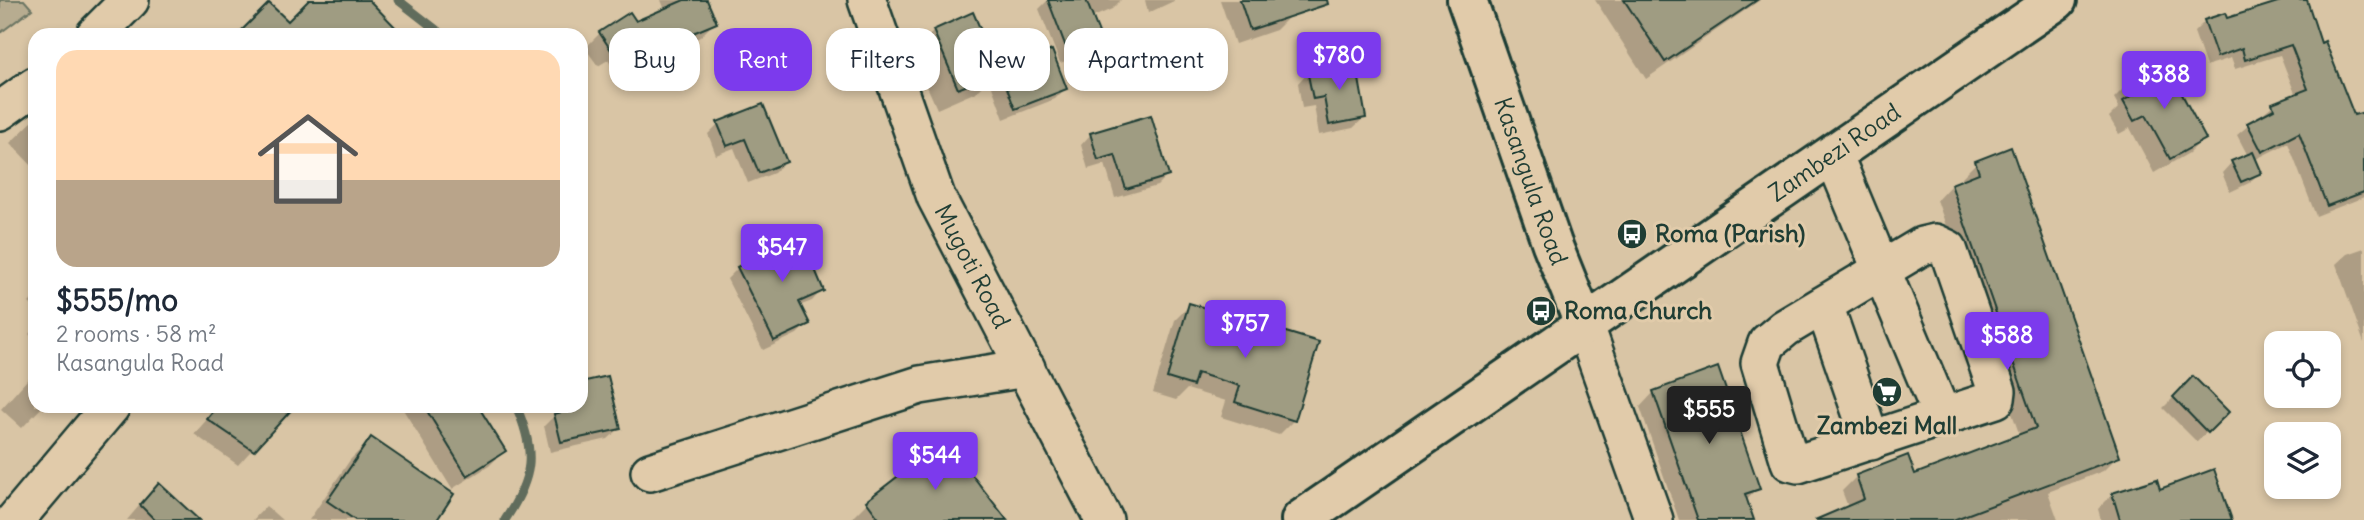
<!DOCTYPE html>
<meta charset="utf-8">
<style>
body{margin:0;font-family:Delius,sans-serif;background:#f2f2f3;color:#1f2937;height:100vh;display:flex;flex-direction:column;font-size:26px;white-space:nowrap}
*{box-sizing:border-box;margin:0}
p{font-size:23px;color:#747a83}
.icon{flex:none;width:38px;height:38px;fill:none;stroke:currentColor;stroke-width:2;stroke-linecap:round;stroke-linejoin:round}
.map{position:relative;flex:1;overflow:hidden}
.panel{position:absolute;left:28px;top:28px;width:560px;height:385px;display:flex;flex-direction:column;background:#fff;border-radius:21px;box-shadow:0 4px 10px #0003}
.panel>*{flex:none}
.guide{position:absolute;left:609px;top:28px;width:665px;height:63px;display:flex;gap:14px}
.controls{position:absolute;left:2264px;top:331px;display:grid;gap:14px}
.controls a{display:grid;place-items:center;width:77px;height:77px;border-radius:14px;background:#fff;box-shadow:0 4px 10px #0003;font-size:35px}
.price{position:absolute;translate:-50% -60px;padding:0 16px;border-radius:7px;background:#7c3aed;color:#fff;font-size:23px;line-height:46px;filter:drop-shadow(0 2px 4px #0008)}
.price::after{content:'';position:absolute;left:50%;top:42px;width:21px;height:16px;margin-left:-10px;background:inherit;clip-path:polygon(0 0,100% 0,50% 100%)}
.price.selected{background:#222;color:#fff}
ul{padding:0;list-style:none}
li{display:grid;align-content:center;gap:14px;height:371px;padding:0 28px}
li span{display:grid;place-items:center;height:217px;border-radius:21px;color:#555}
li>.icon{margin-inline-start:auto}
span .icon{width:126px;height:126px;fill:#fffc;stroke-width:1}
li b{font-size:30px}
.chip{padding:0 24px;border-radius:21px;background:#fff;box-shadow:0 4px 10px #0003;font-size:24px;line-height:63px}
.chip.selected{background:#7c3aed;color:#fff}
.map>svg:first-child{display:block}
</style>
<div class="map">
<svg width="2364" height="520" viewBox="0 0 2364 520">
<rect width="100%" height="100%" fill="#d9c5a5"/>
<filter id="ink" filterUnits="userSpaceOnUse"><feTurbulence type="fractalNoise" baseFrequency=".0143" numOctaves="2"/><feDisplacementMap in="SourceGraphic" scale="14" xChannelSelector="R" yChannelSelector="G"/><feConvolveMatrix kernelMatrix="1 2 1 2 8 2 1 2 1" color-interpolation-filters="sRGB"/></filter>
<g filter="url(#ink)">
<polygon fill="#b7ac90" stroke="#6b7462" stroke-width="2" points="0,0 24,0 32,9 0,33"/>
<g fill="#0003">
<polygon points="661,0 705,0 715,22 700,37 652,58 620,78 608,60 598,66 585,48 600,33 665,10"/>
<polygon points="1048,0 1121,0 1112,9 1091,18 1101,42 1091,52 1060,63 1039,9"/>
<polygon points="1145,0 1176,0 1148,13"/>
<polygon points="1220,0 1286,0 1291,15 1276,30 1235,44"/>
<polygon points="1595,0 1760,0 1646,79"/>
<polygon points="2290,0 2305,0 2320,45 2353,117 2364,114 2364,197 2316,216 2288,143 2254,160 2260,172 2249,183 2230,192 2222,173 2232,162 2248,156 2237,135 2273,105 2296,96 2280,55 2235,69 2231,58 2206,66 2194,32 2205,21 2226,20"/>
<polygon points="972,14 998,74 1051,52 1065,89 1055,99 1004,119 989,79 976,92 937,109 912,52 934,31"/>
<polygon points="1308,72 1364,118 1353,128 1319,135 1314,106 1302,108 1298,83"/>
<polygon points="2129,83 2204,138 2189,153 2154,173 2130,128 2119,134 2109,117 2119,107 2114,98"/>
<polygon points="762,106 785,162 774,173 748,183 734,148 716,155 708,134 718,124"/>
<polygon points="35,119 35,169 10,143"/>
<polygon points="1091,134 1167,176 1157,186 1115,198 1105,164 1088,169 1081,145"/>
<polygon points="1976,163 2118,456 2103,471 2048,492 2058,520 1813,520 1848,507 1842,491 1857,476 1914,476 2020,436 1937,200 1951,185 1963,181 1962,177"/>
<polygon points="796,229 822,290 812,301 799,306 808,323 797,334 763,350 727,279 738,268 768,253 766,247 777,237"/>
<polygon points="2364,248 2364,343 2336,264 2347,254"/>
<polygon points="35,297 35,308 29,303"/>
<polygon points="1190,305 1294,420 1279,435 1221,417 1226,401 1187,389 1176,400 1153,393 1175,320"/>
<polygon points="35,328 35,340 29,334"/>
<polygon points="35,371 35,406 43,406 22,428 1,409"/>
<polygon points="2193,378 2227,412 2197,442 2163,408"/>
<polygon points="581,384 619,429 608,439 550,452 544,426 554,416 552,406 581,406"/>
<polygon points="1654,392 1758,488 1746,501 1752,520 1679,520 1640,407"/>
<polygon points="219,406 292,406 238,465 194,434"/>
<polygon points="409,406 476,406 504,451 489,466 452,489 404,411"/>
<polygon points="371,439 435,520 309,520 350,460"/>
<polygon points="945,442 1005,520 854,520 852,518 867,503"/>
<polygon points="2159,491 2230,520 2101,520 2098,509 2113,494"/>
<polygon points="144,500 187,520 127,520"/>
<polygon points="266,506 282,520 253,520"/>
</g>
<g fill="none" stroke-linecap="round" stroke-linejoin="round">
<g stroke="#606c5b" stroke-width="9">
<polyline points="398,0 443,35"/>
<path d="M505,520c28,-42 32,-67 11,-114"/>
</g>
</g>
<g fill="#9f9c82" stroke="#1f3d34" stroke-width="2">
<polygon points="309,0 369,0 403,35 237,35 269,3 288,21"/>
<polygon points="684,0 707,0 717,23 669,43 636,64 624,46 613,53 599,32 630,12 636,21"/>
<polygon points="1048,0 1086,0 1103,43 1069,55"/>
<polygon points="1240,0 1327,0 1328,4 1250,30"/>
<polygon points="1624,0 1757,0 1665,62"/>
<polygon points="2284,0 2307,0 2321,43 2325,41 2354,115 2364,112 2364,192 2327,206 2299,133 2262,152 2247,123 2274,109 2272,103 2308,89 2291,45 2245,60 2242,48 2217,57 2204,20 2225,13 2227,18"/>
<polygon points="973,12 999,72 958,89 933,30"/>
<polygon points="1052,50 1067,89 1015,109 1000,70"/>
<polygon points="1356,62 1366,118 1329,125 1324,97 1313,99 1307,70"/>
<polygon points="2159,64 2164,73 2169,70 2206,139 2170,159 2146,115 2134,121 2123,101 2135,94 2128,81"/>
<polygon points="763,104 787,162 759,173 745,139 727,146 717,122"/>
<polygon points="1151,115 1169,176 1126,189 1115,155 1098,160 1090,133"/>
<polygon points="2011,147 2120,457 1953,520 1815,520 1864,499 1856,475 1908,455 1915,474 2036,428 1951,184 1979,173 1975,161"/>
<polygon points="2253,152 2262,173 2241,182 2231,161"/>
<polygon points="797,226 824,291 799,302 810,324 774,341 737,267 780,245 776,235"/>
<polygon points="1189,303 1319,342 1295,421 1235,402 1240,386 1197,373 1193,386 1167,378"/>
<polygon points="1718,367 1760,489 1745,494 1754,520 1698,520 1653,391"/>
<polygon points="608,376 621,429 561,442 554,414 566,411 565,406 581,406 581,382"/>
<polygon points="2193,376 2229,412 2208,433 2173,397"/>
<polygon points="218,406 295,406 254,451 207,419"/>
<polygon points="424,406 478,406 506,451 467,476"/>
<polygon points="371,437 454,494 437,520 355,520 327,501"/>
<polygon points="945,440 1007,520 880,520 866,501"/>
<polygon points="2214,469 2232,520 2120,520 2112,493 2157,479 2160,489"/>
<polygon points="159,483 199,520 155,520 140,505"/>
</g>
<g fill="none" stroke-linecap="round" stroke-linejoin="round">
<g stroke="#1f3d34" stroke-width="42">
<g id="minor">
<path id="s1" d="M867,0l69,197 168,323"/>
<polyline points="95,35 130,0"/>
<polyline points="0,111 35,86"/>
<polyline points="1834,156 1943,418"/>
<polygon points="1935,243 1948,249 1997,391 1996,399 1798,464 1790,462 1760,363 1767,343 1785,328 1922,246"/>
<polyline points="1824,305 1871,441"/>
<polyline points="1585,326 1654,520"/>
<polyline points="650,472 920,385 1026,368"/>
<polyline points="15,520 111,406"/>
</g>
</g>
<g stroke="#1f3d34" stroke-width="44">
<g id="major">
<path id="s2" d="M1467,0l85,244 33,82"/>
<path id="s3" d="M1301,520l756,-520"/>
</g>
</g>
<use href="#minor" stroke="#e1cbaa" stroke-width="37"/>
<use href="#major" stroke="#e1cbaa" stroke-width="38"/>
</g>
</g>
<defs>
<g id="bus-disc" transform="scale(1.575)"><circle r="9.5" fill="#1f3d34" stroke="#e1cbaa"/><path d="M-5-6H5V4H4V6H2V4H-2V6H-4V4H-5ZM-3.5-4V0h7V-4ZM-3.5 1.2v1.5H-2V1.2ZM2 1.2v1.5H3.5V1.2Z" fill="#fff"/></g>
<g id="supermarket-disc" transform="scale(1.575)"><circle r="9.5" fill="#1f3d34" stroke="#e1cbaa"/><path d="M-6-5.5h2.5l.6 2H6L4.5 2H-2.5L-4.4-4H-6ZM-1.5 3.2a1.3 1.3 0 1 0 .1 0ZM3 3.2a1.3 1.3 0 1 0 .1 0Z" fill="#fff"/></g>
</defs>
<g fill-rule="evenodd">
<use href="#bus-disc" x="1632" y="234"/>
<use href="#bus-disc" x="1541" y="311"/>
<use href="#supermarket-disc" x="1887" y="392"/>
</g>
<g text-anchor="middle" stroke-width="6" stroke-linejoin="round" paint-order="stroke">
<g font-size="24" fill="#1f3d34" stroke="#e1cbaa">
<text dy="8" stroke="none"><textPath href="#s3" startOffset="648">Zambezi Road</textPath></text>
<text dy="8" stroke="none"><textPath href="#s2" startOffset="192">Kasangula Road</textPath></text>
<text dy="8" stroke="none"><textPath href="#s1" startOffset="287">Mugoti Road</textPath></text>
</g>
<g font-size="24" font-weight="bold" fill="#1f3d34" stroke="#e1cbaa" text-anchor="start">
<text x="1655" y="242">Roma (Parish)</text>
<text x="1564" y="319">Roma Church</text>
<text x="1887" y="434" text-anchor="middle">Zambezi Mall</text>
</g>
</g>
</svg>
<div class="controls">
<a><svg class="icon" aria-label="locate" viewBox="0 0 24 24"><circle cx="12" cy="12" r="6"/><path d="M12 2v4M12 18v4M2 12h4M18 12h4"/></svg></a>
<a><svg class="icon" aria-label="layers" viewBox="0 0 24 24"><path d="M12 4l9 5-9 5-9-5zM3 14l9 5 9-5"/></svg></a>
</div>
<b class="price" style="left:1339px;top:92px">$780</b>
<b class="price" style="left:2164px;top:111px">$388</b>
<b class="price" style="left:782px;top:284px">$547</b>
<b class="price" style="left:1245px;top:360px">$757</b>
<b class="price" style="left:2007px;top:372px">$588</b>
<b class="price selected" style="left:1709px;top:446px">$555</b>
<b class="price" style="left:935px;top:492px">$544</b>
<div class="guide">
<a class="chip">Buy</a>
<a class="chip selected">Rent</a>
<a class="chip">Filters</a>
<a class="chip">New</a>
<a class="chip">Apartment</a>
</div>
<section class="panel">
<ul>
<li><span style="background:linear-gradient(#ffd9b3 60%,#b9a48a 0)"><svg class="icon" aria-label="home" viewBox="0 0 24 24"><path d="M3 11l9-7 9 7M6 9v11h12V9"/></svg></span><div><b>$555/mo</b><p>2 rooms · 58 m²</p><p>Kasangula Road</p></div></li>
</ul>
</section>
</div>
